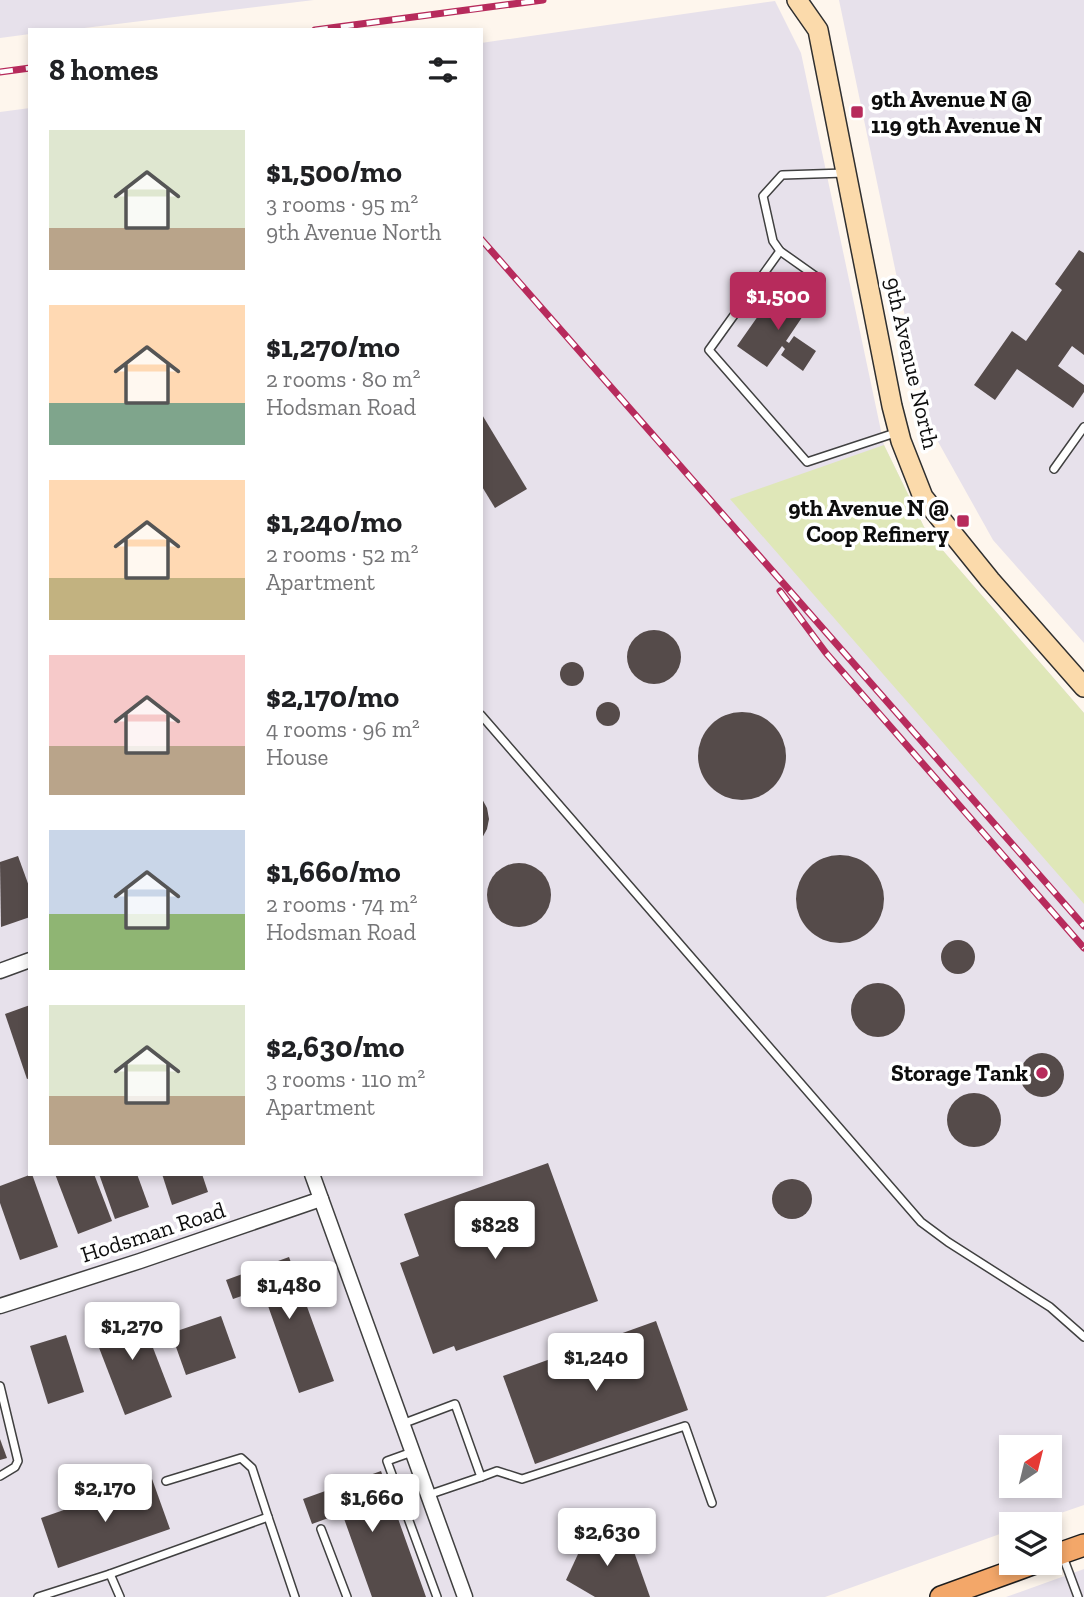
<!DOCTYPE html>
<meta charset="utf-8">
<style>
body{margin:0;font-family:"Zilla Slab",serif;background:#f6f6f6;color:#202124;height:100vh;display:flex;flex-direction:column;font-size:26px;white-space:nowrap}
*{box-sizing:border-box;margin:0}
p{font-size:23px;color:#757577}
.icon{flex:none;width:38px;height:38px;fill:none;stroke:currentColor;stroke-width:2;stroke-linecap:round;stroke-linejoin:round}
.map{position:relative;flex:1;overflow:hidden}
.details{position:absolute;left:28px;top:28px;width:455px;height:1148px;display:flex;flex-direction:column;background:#fff;border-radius:0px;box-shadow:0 4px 10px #0003}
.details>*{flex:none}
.needle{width:46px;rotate:35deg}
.fabs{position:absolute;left:999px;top:1435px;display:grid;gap:14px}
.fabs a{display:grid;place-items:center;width:63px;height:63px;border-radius:0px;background:#fff;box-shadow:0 4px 10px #0003;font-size:35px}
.price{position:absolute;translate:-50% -60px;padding:0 16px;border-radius:7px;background:#fff;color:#222;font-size:23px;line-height:46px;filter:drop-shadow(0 2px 4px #0008)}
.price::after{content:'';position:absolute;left:50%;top:42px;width:21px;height:16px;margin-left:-10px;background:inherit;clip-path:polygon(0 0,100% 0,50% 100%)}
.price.active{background:#b72b5c;color:#fff}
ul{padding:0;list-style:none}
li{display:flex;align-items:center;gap:21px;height:175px;padding:0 21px}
li span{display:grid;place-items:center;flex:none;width:196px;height:140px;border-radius:0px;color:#555}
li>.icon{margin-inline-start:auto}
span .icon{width:84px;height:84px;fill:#fffc;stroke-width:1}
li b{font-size:30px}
h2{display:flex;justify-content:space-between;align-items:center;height:84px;padding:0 21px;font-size:30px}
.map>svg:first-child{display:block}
</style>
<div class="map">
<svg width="1084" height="1597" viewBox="0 0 1084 1597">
<rect width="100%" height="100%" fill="#fef6ed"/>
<g fill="#e7e1eb" fill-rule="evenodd">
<polygon points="0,0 314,0 68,30 30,30 30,34 0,38"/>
<polygon points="839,0 1084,0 1084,643 993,540 927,422"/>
<path d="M775,1l26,52 83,392 42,86 158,182v792l-55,19h-17l-1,6 -186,67h-825v-1485l30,-4v1066h451v-1131zM1012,1447h38v39h-38z"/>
<polygon points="1084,1569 1084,1597 1006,1597"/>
</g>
<polygon fill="#dfe7b8" points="884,445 926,531 1084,713 1084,904 730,499"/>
<g fill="#554b4a">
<polygon points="1079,250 1084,253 1084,355 1072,346 1058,366 1084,385 1084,392 1073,408 1017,369 995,400 974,385 1012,331 1026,341 1062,290 1055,284"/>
<polygon points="779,286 809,307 786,341 789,343 794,336 816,351 803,371 781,355 785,349 782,346 767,367 737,346"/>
<polygon points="481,413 527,489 495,508 481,485"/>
<circle cx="654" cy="657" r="27"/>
<circle cx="572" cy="674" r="12"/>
<circle cx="608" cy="714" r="12"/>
<circle cx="742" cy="756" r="44"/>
<polygon points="481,797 487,808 489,819 487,829 481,840"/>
<circle cx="840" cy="899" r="44"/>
<polygon points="18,856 30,889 30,917 1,927 0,862"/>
<circle cx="519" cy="895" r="32"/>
<circle cx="958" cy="957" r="17"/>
<circle cx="878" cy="1010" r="27"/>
<polygon points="30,1005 30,1078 27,1079 5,1014"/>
<circle cx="1042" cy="1075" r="22"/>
<circle cx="974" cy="1120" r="27"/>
<polygon points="548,1163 598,1301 456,1351 454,1346 433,1354 400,1263 419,1256 404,1214"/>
<polygon points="32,1174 58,1247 20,1260 0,1203 0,1186"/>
<polygon points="55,1174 94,1174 112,1221 78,1234"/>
<polygon points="99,1174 137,1174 149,1207 115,1219"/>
<polygon points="162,1174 202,1174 208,1192 172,1205"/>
<circle cx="792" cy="1199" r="20"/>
<polygon points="289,1257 334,1381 299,1393 262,1289 233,1299 226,1280"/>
<polygon points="138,1309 172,1397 125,1415 91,1327"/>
<polygon points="221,1316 236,1358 186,1375 171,1333"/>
<polygon points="656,1321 688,1410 535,1464 503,1376"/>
<polygon points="66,1335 84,1392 48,1404 30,1346"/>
<polygon points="0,1439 7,1458 0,1460"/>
<polygon points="381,1471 426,1597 372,1597 342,1513 312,1524 303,1499"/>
<polygon points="152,1479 170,1529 58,1568 41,1518"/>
<polygon points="591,1526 632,1546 650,1597 595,1597 566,1580"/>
</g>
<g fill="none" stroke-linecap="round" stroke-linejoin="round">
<g stroke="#404040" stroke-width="10">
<g id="lane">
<polyline points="780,251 709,350 807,462 898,432"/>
<polyline points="821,280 780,251 773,241 763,196 782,175 845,173"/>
<polyline points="1054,469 1084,427"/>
<polyline points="481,715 921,1222 948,1242 1050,1307 1084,1337"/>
<polyline points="0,1386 18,1461 15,1467 0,1476"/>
<polyline points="402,1424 455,1404 481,1477 428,1495"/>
<polyline points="412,1452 387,1461 437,1597"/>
<polyline points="481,1477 497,1471 522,1479 685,1426 712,1503"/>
<polyline points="166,1481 241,1458 252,1468 268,1517"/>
<polyline points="321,1529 347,1597"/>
<polyline points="1062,1554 1078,1597"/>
<polyline points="38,1597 110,1574"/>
<polyline points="120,1597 110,1574 268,1517 295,1597"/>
</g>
</g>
<g stroke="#404040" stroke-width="17">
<g id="street">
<polyline points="0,971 30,960"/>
<polyline points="312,1174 465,1597"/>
<polyline points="0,1306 140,1261 321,1199"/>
</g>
</g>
<g stroke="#2f2f2f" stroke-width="22">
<polyline id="secondary" points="797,0 818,30 892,406 901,441 923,497 990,580 1084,687"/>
</g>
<g stroke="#1e1e1e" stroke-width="24">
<g id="primary">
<polyline points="1050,1557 1084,1545"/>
<polyline points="941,1597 1035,1563"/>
</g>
</g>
<use href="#lane" stroke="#fff" stroke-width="7"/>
<use href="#street" stroke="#fff" stroke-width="14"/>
<use href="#secondary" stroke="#fbdaab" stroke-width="19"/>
<use href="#primary" stroke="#f3a769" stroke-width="21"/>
<g stroke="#b72b5c" stroke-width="7">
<g id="rail">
<polyline points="315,30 543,0"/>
<polyline points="0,72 30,68"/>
<polyline points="481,239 1084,926"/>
<polyline points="780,591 826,653 1084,948"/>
</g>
</g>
<use href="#rail" stroke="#fff" stroke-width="4.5" stroke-dasharray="13" stroke-linecap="butt"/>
</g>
<g fill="#b72b5c" stroke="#fff" stroke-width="2.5">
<rect x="850" y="105" width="14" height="14" rx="3.5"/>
<rect x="956" y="514" width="14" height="14" rx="3.5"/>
<circle cx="1042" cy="1073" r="7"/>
</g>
<g text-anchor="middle" stroke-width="7" stroke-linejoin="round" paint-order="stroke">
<g font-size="23" font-weight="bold" fill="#0d0d0d" stroke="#fff" text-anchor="end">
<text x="871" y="107" text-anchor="start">9th Avenue N @<tspan x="871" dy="26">119 9th Avenue N</tspan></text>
<text x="949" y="516">9th Avenue N @<tspan x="949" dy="26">Coop Refinery</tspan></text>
<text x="1028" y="1081">Storage Tank</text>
</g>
<g font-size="23" fill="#0d0d0d" stroke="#fff">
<text transform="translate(912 363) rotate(77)" y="8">9th Avenue North</text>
<text transform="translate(153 1232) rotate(-18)" y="8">Hodsman Road</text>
</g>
</g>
</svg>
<div class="fabs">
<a><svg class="needle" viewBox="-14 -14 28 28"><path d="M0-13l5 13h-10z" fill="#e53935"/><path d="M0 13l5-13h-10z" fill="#757577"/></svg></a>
<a><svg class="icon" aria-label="layers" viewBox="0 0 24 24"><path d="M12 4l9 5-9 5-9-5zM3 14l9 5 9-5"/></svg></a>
</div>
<b class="price active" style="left:778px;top:332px">$1,500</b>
<b class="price" style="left:495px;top:1261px">$828</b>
<b class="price" style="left:289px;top:1321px">$1,480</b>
<b class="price" style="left:132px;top:1362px">$1,270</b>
<b class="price" style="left:596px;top:1393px">$1,240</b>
<b class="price" style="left:105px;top:1524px">$2,170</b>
<b class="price" style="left:372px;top:1534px">$1,660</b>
<b class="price" style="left:607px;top:1568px">$2,630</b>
<section class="details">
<h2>8 homes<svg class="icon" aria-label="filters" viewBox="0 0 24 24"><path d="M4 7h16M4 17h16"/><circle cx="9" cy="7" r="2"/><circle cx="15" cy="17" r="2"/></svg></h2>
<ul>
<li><span style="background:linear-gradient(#dfe7d0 70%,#b9a48a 0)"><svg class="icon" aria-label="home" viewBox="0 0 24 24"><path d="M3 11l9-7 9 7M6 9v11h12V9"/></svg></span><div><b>$1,500/mo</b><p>3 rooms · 95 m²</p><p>9th Avenue North</p></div></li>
<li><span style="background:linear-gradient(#ffd9b3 70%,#7fa58c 0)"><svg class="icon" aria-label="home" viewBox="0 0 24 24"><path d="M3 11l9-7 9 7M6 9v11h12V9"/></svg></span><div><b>$1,270/mo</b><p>2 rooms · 80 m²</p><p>Hodsman Road</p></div></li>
<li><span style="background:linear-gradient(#ffd9b3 70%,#c2b280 0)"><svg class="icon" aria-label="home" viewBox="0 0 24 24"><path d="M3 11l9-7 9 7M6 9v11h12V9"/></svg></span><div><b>$1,240/mo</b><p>2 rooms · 52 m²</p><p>Apartment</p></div></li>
<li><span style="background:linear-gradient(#f6c9c9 65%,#b9a48a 0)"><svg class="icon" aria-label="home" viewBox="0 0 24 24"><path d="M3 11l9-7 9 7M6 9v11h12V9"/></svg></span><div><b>$2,170/mo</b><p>4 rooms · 96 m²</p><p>House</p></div></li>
<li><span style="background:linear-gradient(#c9d6e8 60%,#8fb573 0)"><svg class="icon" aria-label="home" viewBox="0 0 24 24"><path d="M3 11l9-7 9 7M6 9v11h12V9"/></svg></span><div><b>$1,660/mo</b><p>2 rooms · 74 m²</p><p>Hodsman Road</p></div></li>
<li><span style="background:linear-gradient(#dfe7d0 65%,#b9a48a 0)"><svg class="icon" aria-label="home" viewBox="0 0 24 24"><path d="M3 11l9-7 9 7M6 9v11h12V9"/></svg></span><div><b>$2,630/mo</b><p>3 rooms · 110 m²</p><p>Apartment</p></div></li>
</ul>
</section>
</div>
